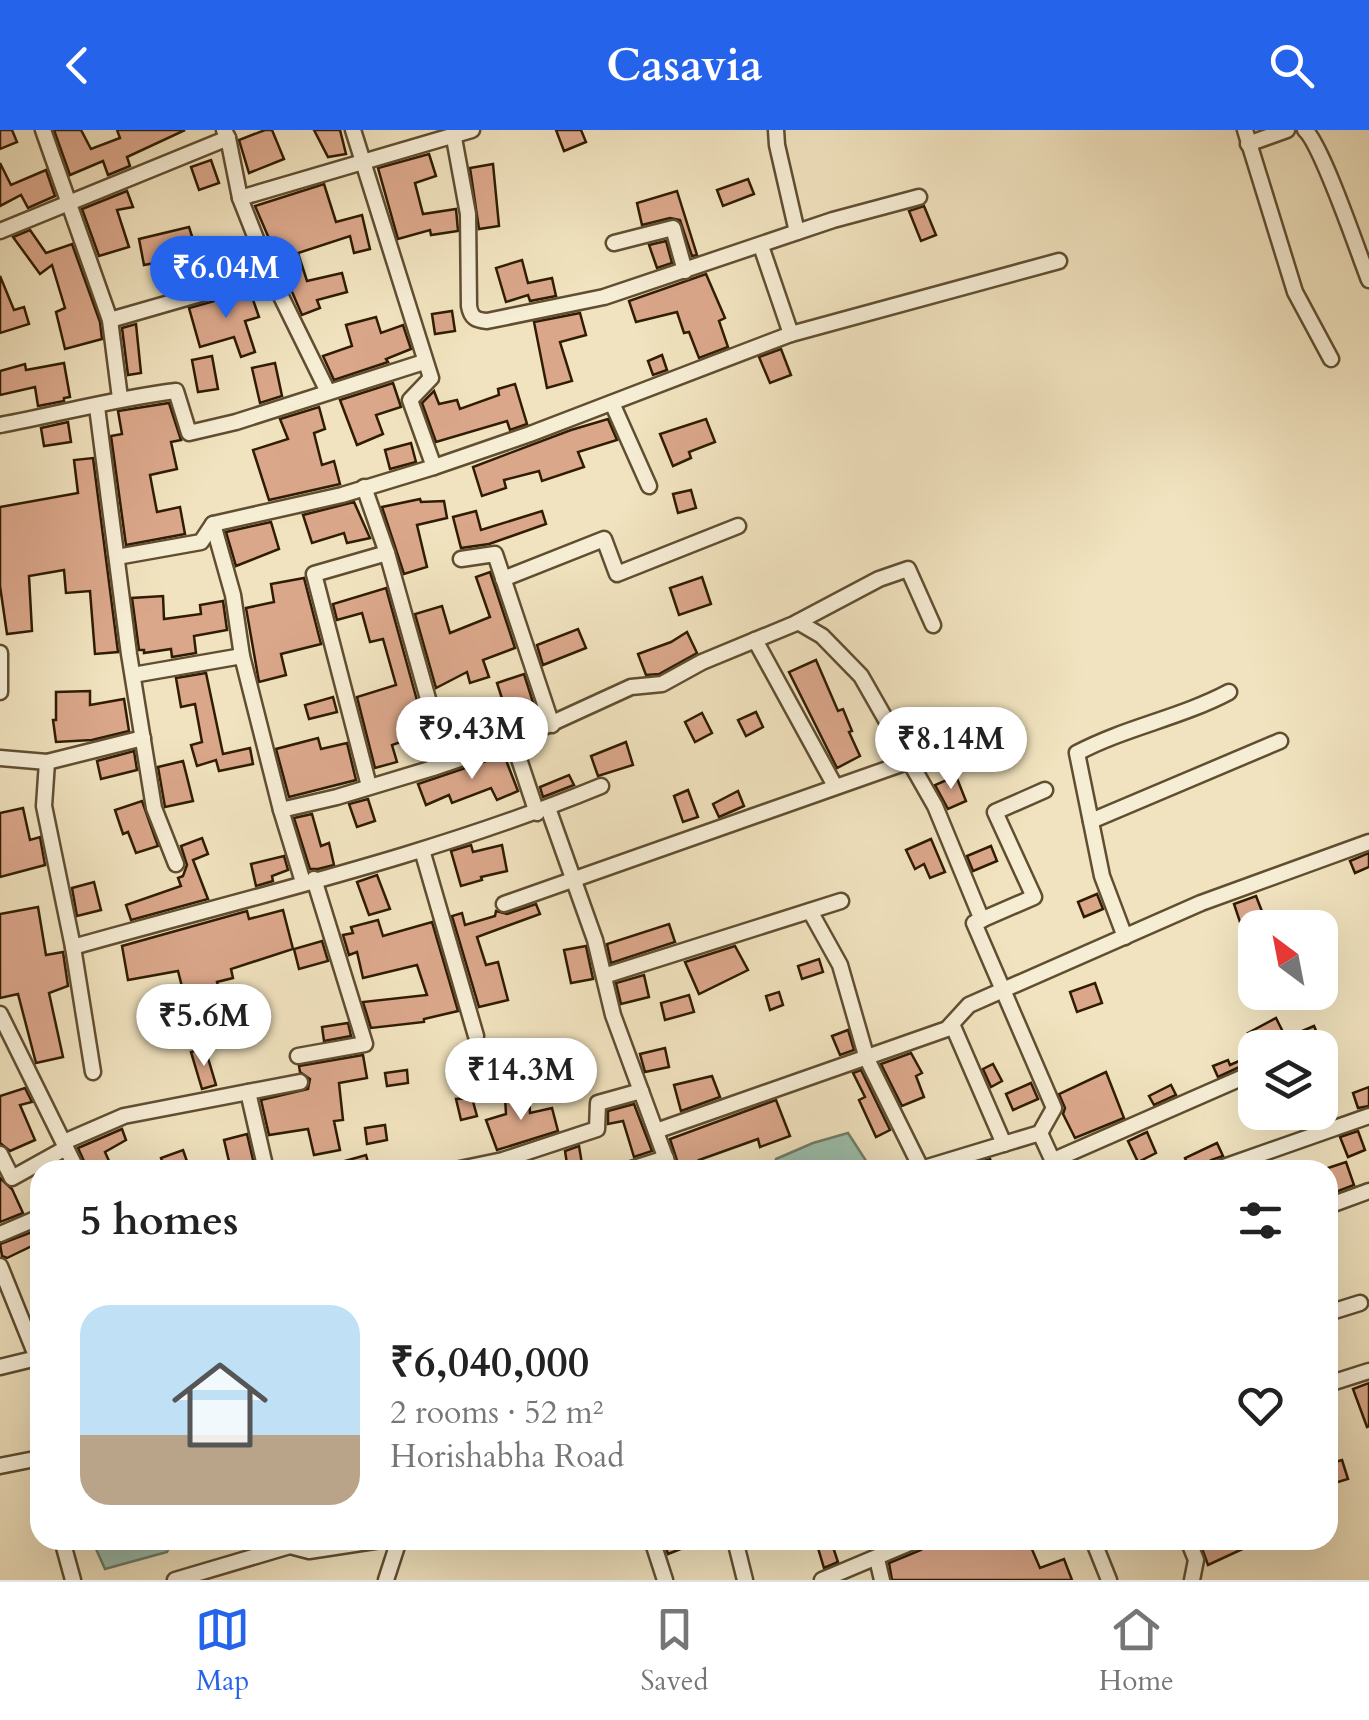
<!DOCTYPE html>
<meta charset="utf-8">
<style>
body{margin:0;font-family:Cardo,serif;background:#f2f2f2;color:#222;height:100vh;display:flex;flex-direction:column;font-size:38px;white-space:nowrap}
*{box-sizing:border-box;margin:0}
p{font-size:32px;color:#767676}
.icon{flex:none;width:55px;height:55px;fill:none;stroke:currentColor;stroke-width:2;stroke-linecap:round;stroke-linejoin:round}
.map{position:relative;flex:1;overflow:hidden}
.details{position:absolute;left:30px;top:1030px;width:1308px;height:390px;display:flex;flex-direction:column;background:#fff;border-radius:30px;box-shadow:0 10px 40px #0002}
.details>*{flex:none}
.needle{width:65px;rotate:328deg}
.fabs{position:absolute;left:1238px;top:780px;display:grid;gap:20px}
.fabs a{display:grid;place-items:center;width:100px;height:100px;border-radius:20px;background:#fff;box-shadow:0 10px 40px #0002;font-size:50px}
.price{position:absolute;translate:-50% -85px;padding:0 22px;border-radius:35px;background:#fff;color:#222;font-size:32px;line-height:65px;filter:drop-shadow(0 2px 5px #0008)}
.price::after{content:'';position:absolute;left:50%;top:60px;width:30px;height:22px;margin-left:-15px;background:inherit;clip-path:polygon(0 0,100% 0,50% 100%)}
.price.on{background:#2563eb;color:#fff}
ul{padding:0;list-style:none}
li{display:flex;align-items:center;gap:30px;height:250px;padding:0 50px}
li span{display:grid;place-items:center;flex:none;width:280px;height:200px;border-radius:30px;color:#555}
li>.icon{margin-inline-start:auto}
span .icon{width:120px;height:120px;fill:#fffc;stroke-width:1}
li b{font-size:42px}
h2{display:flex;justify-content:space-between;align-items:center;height:120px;padding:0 50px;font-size:42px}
header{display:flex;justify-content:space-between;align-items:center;height:130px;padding:0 50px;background:#2563eb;color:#fff;font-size:45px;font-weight:700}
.menu{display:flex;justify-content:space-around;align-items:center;height:140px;border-top:2px solid #e0e0e0;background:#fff;font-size:28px;color:#767676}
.menu a{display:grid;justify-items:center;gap:5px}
.menu .on{color:#2563eb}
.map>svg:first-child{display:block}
</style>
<header><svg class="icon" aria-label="back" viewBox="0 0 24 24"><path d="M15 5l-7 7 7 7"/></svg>Casavia<svg class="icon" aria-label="search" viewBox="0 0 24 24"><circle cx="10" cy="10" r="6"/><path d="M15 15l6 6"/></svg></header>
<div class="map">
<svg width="1369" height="1450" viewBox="0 0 1369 1450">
<rect width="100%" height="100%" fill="#f1e3bf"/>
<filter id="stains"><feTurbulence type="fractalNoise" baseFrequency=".002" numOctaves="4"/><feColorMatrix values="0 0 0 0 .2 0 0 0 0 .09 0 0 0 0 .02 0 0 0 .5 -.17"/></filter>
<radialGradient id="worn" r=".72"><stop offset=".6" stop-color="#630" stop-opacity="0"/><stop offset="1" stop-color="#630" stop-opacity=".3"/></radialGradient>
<g fill="#9cbfac" stroke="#707e68" stroke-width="2.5">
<polygon points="848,1003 872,1040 774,1040 776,1029 813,1013"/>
<polygon points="92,1410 173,1410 167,1422 105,1439"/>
</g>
<g fill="#dba78b" stroke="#2f1c02" stroke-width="2.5">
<polygon points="0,0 12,0 17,12 0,19"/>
<polygon points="54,0 81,0 91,19 120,8 117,0 185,0 127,27 130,36 108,45 103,31 70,45"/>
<polygon points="265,0 272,0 284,29 249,43 239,10"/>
<polygon points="314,0 340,0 346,24 328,27"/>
<polygon points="556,0 581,0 586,12 564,21"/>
<polygon points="429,24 436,46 415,53 423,84 456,79 458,101 431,105 430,100 398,109 378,38"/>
<polygon points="211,30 219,53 199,60 191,37"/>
<polygon points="0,33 11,55 46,40 55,66 28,78 21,65 0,76"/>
<polygon points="493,34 499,96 479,99 470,38"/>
<polygon points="748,49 754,64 723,76 717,60"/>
<polygon points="324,54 336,92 362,85 370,119 354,123 350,106 298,123 307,151 342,143 347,162 317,170 320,178 302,185 255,76"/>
<polygon points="127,61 133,77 117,80 129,117 99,126 82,79"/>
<polygon points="677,61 697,125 692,126 680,90 670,88 642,95 637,73"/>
<polygon points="924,76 936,105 921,111 909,81"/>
<polygon points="189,97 198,125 144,135 139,109"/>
<polygon points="30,100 46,123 72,114 100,192 102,209 65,219 56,182 65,178 52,135 40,144 13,107"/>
<polygon points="666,111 672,133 657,138 649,115"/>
<polygon points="522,130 528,153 552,148 556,166 530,171 528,165 506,172 496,138"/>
<polygon points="220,143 221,147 183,158 181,152"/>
<polygon points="706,144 725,188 719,191 728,217 699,228 689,202 684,203 677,182 636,192 629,171"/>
<polygon points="0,146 14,180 24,177 29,194 0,203"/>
<polygon points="250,161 259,187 245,191 255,222 241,227 234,207 200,217 189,178"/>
<polygon points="452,181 455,201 435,204 432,184"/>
<polygon points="580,183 586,205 560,212 572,251 547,258 534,192"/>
<polygon points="376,187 381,203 403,195 411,219 386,229 388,232 334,250 323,226 352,216 346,195"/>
<polygon points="136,194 141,243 128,245 122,198"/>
<polygon points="781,219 791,245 770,253 759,227"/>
<polygon points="662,225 667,240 653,245 648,231"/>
<polygon points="212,226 218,259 198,262 192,230"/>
<polygon points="64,233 70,267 64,268 64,271 38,276 35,257 0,265 0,241 25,234 26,240"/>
<polygon points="275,233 282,266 260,273 252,238"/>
<polygon points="393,253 401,277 376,285 383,304 357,315 340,270"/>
<polygon points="515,254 527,294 510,300 507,291 436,312 422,273 434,261 439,274 457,270 460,279 499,265 498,259"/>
<polygon points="169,273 181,310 171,312 177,339 150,345 157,382 180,377 185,404 126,415 111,306 122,304 118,281"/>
<polygon points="319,277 325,299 314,303 322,335 334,331 340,354 269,370 253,320 288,309 280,289"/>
<polygon points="608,289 617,310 578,322 584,337 542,351 539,341 504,350 506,358 482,366 473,337 571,300"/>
<polygon points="706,289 715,312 689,322 691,328 673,336 660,304"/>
<polygon points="68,292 71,312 44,316 41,298"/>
<polygon points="411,313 416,332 390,339 385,320"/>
<polygon points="93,328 118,522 95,524 90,461 66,463 64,440 29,446 32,501 7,504 0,456 0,377 78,363 74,330"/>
<polygon points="691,360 696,378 678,383 673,364"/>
<polygon points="420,369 421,372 444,371 447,388 417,395 427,437 404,444 382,377"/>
<polygon points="354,372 370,408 347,413 344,403 312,413 303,385"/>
<polygon points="476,381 481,400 542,381 546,394 489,414 461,418 453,387"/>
<polygon points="271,392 279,419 236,436 226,402"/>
<polygon points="490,442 515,518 483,530 489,547 470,553 467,542 436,558 415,484 442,476 450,503 490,487 476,447"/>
<polygon points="702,447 711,474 679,485 670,458"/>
<polygon points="304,448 321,514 281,524 286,545 259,552 246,478 274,472 271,454"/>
<polygon points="386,458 426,603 392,615 397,632 375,638 357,567 396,555 383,509 370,512 362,483 337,490 333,474"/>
<polygon points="163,466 164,489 201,484 200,475 223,471 227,500 194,506 196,523 172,527 171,519 144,523 144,520 139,520 132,468"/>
<polygon points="578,499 586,518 543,535 537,515"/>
<polygon points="687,502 697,523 659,544 646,545 638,524 671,512"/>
<polygon points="816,530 838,581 843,579 852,601 849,602 860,626 837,638 789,542"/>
<polygon points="206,543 223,624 250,618 253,634 219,641 216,630 197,636 191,615 202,612 195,574 181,577 176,548"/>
<polygon points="524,544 538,588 509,601 452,617 446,594 470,586 473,597 508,587 497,553"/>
<polygon points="90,561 90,575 124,569 129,601 92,610 56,612 53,590 56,590 56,562"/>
<polygon points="333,567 337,582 309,589 305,575"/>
<polygon points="756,582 763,597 746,606 738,590"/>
<polygon points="702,583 712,603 695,612 685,592"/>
<polygon points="318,608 321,619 347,613 356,650 289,667 276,619"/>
<polygon points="626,612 633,635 598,646 591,626"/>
<polygon points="134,621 137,640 101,649 97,631"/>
<polygon points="504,625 518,661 497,670 491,658 452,673 449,665 426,675 418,654"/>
<polygon points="183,631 193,671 165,677 158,637"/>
<polygon points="569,645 574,655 543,667 540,657"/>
<polygon points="956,646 966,671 948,679 935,655"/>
<polygon points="688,660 698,687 683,692 674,666"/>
<polygon points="738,661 744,676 719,687 713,674"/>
<polygon points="368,669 375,691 357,697 349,674"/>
<polygon points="142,671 158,716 136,723 128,702 123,704 115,680"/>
<polygon points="23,678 30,710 40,707 45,735 0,747 0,683"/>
<polygon points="312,684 321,716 329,713 334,735 318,739 310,739 294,688"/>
<polygon points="202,708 208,724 193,730 208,769 131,790 126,775 181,756 178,748 183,746 187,735 181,716"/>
<polygon points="931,709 945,742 930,748 924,734 915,739 906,720"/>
<polygon points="471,715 473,722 502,715 507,741 481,747 482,750 461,756 451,721"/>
<polygon points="991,716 997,731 973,741 967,726"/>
<polygon points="1369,723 1369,737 1355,743 1350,731"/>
<polygon points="284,726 288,740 272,746 273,751 256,756 251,734"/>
<polygon points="377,745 390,779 369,785 357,752"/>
<polygon points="94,752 101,780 77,786 72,758"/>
<polygon points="1097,764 1103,779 1084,787 1078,772"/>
<polygon points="1256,766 1263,784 1240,792 1234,774"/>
<polygon points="536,774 540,784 477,807 486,835 498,832 508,870 479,877 452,786 462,783 465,795 495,786 496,781 507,784"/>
<polygon points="38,777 46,825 63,822 68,856 49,863 63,927 36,933 18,864 0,868 0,784"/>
<polygon points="283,780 293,819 231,839 233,848 217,852 225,880 235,878 241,904 197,916 178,841 128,850 122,816 247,781 249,789"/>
<polygon points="378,790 383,806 432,792 458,881 424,889 424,892 371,898 363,872 427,865 417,835 363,848 357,822 349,825 343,805 353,803 351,797"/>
<polygon points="669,794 675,812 611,833 607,814"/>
<polygon points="322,811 328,831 299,839 294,819"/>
<polygon points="586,816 593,849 571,853 564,820"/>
<polygon points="735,816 748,840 699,864 685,832"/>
<polygon points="819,829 823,842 802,849 798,836"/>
<polygon points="644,845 649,867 621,874 616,853"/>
<polygon points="1095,853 1102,873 1077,882 1070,862"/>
<polygon points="779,862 783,875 770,880 766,866"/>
<polygon points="689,865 694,882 665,890 661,873"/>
<polygon points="1276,888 1286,908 1314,896 1320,910 1305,918 1255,918 1248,903"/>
<polygon points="348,893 351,906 324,911 322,897"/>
<polygon points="848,900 854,920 840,925 832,906"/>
<polygon points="205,918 216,955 202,959 191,922"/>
<polygon points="665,918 669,937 645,942 640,924"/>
<polygon points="534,922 538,939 517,943 514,926"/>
<polygon points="911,923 922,943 916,946 924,967 902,976 881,934"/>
<polygon points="363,925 367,948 339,953 343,990 334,991 340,1020 314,1025 308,999 269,1005 261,970 308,959 310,949 300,942 299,936"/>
<polygon points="1246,928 1248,933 1218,947 1213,936 1228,930 1230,935"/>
<polygon points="993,934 1002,951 991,957 983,939"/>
<polygon points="407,940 408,953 387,956 385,943"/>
<polygon points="861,940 890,1000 876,1007 859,970 865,967 853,943"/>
<polygon points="1106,942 1124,988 1075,1008 1063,984 1065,978 1059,964"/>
<polygon points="712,946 720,967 681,981 674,955"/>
<polygon points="1031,953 1038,969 1013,980 1006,964"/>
<polygon points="1171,955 1176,965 1154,975 1149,966"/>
<polygon points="1369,957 1369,976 1358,978 1353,963"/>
<polygon points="25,958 32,972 20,975 35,1010 10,1021 0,1013 0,966"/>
<polygon points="529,966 530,983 552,978 558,1001 497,1020 486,990 506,984 505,967"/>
<polygon points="472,968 477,986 461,990 456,969"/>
<polygon points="776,970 790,1006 760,1017 758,1009 699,1030 703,1040 680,1040 670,1009"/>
<polygon points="634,974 652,1021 634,1027 623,991 608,994 608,981"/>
<polygon points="385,995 387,1010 367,1014 365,998"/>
<polygon points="122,999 126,1010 105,1022 113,1040 88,1040 78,1018"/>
<polygon points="1358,1001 1365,1020 1348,1027 1340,1007"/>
<polygon points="1147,1002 1156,1023 1138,1032 1128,1011"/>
<polygon points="247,1004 254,1034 231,1040 224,1010"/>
<polygon points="1217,1013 1223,1026 1211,1030 1205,1037 1190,1040 1185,1028"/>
<polygon points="579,1016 583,1040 568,1040 565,1021"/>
<polygon points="183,1020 190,1040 165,1040 161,1028"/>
<polygon points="366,1025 370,1040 327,1040 327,1036"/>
<polygon points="990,1029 994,1040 954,1040"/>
<polygon points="1346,1032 1354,1055 1328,1065 1328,1038"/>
<polygon points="0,1048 12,1059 23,1083 0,1092"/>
<polygon points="40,1099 40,1112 7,1128 2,1126 0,1114"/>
<polygon points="1369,1253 1369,1296 1367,1297 1353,1259"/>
<polygon points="1342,1330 1348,1349 1328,1355 1328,1334"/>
<polygon points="663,1410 701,1410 701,1411 668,1424"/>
<polygon points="931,1410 1028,1410 1040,1438 1064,1429 1072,1450 892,1450 889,1433 921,1420"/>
<polygon points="1199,1410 1262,1410 1208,1435"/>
<polygon points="832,1414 838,1432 824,1438 818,1418"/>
</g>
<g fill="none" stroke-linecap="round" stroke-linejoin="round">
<g stroke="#604e31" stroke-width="19">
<g id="minor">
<polyline points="43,0 110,190 270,144"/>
<polyline points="224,0 228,8 240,68 270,144 328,262"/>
<polyline points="353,0 431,248 410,270 434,337 530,304 791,204 1059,131"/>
<polyline points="776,0 777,15 797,102"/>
<polyline points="1245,0 1295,162 1331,229"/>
<path d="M1305,0c17,15 53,122 64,150"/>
<path d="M454,8l14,76 1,92c2,12 7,14 18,15l117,-24 229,-77 86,-23"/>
<polyline points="1248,14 1287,0"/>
<polyline points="240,68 472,0"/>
<polyline points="0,101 228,8"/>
<polyline points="614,113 673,98 685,141"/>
<polyline points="761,116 791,204"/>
<polyline points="110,190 120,268"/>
<polyline points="612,273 649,356"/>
<polyline points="97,277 129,524 154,678 176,734"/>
<path d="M0,295c59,-11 117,-27 176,-34l13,42 47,-11 188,-60"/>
<polyline points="364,357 387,423 446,633"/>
<polyline points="213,394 233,465 242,526"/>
<polyline points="117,427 201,412 213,394 342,365 434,337"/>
<polyline points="461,429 495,424 552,595"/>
<polyline points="503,449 604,409 617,444 738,396"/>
<polyline points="798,492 822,506 861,546 935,676 982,790"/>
<polyline points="755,510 835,656"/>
<polyline points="0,523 0,562"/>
<polyline points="133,545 242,526 281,680"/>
<polyline points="513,611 537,683"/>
<polyline points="0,628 47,632 143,608"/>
<path d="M47,632l-3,44 29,141c177,-50 358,-91 528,-161"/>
<polyline points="369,656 314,444 387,423"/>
<polyline points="548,678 595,810 613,885 670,1040"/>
<polyline points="1091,691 1280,611"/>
<polyline points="422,720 476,906"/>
<polyline points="303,752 281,680 337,667 433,638 513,611 631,557 662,554 702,532 794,494 879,449 908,439 933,495"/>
<polyline points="504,774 910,631"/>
<polyline points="810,781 840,835 867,929 922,1040"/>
<path d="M1125,807l-23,-61 -25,-123c49,-26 103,-35 152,-61"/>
<polyline points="73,817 93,942"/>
<polyline points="604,846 841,771"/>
<polyline points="0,884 77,1040"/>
<polyline points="952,894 1004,1014"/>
<polyline points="298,926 365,914 314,749"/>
<polyline points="248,962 266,1040"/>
<polyline points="656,1001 947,899 969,875 1201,773 1369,712"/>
<polyline points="1040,1003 1057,1040"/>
<polyline points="64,1012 124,986 300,952"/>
<polyline points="0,1024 12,1048 66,1018"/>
<polyline points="1054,1030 1255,942"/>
<polyline points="921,1039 1040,1003 1054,978 974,793 1034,767 995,682 1045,660"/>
<polyline points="455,1040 503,1030 597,999 598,973 641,961"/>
<polyline points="628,1040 666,1028"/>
<polyline points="1215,1040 1369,986"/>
<polyline points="1328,1076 1369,1061"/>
<polyline points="0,1104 40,1087"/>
<polyline points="0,1136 37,1228 0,1237"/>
<polyline points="1328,1183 1360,1173"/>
<polyline points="1328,1254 1369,1241"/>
<polyline points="0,1336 40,1328"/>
<polyline points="62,1410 73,1450"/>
<polyline points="652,1410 665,1450"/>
<polyline points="735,1410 745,1450"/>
<polyline points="1093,1410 1109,1450"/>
<polyline points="1188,1410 1196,1430 1192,1450"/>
<polyline points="877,1429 882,1450"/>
<polyline points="175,1450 290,1416 309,1421 381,1410"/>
<polyline points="386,1450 399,1410"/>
<polyline points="822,1450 917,1410"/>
</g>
</g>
<use href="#minor" stroke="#f6edd5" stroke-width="14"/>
</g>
<rect width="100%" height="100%" filter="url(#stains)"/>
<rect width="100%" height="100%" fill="url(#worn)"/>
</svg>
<div class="fabs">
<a><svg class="needle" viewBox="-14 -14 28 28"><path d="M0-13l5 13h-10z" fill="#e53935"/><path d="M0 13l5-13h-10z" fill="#767676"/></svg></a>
<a><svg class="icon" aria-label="layers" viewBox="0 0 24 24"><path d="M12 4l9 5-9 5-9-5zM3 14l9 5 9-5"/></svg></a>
</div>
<b class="price on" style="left:226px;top:191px">₹6.04M</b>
<b class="price" style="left:472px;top:652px">₹9.43M</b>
<b class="price" style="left:951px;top:662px">₹8.14M</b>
<b class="price" style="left:204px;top:939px">₹5.6M</b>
<b class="price" style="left:521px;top:993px">₹14.3M</b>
<section class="details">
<h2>5 homes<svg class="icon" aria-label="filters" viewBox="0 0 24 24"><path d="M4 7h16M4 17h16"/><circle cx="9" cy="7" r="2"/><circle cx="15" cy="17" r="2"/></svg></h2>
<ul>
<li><span style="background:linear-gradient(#bfe0f5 65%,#b9a48a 0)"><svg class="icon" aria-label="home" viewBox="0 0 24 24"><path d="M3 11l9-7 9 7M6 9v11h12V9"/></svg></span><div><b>₹6,040,000</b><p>2 rooms · 52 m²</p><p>Horishabha Road</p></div><svg class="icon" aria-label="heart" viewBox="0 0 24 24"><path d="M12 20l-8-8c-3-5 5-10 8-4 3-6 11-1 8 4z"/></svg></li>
</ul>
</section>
</div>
<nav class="menu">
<a class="on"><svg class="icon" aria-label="map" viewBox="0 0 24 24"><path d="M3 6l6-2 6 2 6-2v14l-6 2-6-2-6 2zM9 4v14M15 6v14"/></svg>Map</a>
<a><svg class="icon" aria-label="saved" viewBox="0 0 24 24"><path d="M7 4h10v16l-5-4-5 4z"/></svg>Saved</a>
<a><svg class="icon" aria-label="home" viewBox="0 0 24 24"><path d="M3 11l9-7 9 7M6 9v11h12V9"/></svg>Home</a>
</nav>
